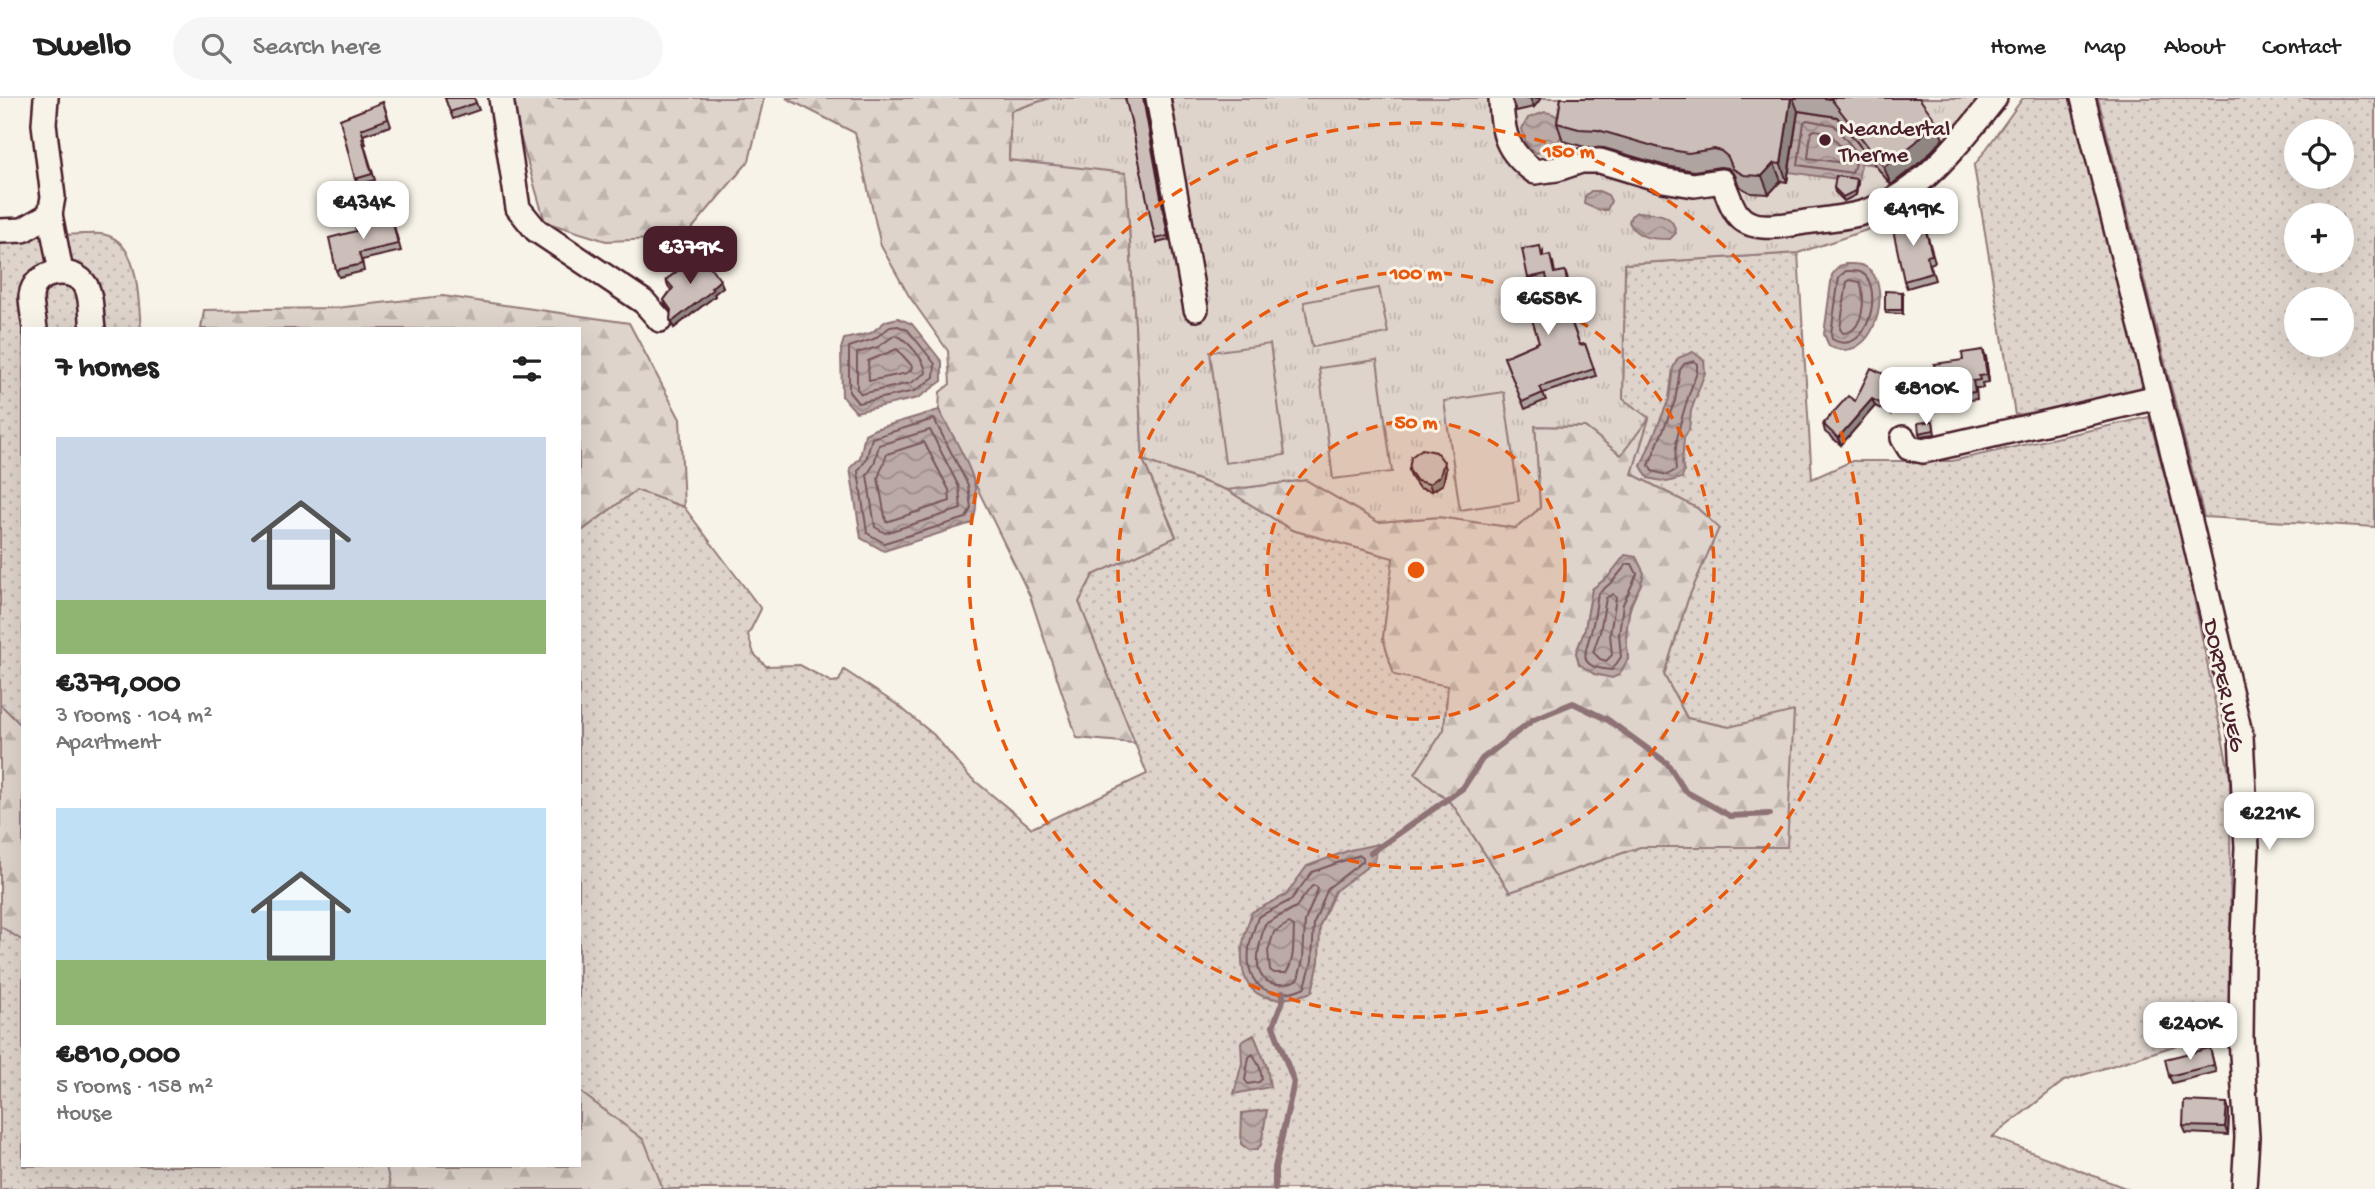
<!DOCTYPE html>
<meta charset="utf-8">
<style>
body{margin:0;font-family:"Gochi Hand",sans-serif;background:#f6f6f6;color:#222;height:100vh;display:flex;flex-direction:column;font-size:26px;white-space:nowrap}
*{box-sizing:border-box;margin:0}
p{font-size:23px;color:#767676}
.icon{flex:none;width:38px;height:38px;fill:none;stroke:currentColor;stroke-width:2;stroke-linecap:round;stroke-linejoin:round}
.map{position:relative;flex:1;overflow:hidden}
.panel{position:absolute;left:21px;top:229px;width:560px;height:840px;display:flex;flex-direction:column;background:#fff;border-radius:0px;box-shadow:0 7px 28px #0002}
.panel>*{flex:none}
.tools{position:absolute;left:2284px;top:21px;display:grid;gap:14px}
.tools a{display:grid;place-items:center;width:70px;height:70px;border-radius:50%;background:#fff;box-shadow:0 7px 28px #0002;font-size:35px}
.price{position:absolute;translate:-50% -60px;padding:0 16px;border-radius:14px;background:#fff;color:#222;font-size:23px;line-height:46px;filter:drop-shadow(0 2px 4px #0008)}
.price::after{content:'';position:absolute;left:50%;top:42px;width:21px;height:16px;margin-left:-10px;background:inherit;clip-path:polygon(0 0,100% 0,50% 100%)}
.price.selected{background:#4a1f2b;color:#fff}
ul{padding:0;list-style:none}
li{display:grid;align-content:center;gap:14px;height:371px;padding:0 35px}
li span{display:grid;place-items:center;height:217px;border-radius:0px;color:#555}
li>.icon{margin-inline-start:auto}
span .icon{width:126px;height:126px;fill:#fffc;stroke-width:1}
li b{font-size:30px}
h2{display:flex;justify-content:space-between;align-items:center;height:84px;padding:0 35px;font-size:30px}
header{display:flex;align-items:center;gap:42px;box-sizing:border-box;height:98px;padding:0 35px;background:#fff;border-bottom:2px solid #e0e0e0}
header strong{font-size:33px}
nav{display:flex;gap:38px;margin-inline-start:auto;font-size:24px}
.search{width:490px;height:63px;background:#f6f6f6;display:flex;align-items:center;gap:18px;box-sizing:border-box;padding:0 24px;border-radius:38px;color:#767676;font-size:26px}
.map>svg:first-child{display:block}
</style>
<header>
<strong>Dwello</strong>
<div class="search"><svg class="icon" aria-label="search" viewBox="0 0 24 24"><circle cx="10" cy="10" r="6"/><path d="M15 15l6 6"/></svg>Search here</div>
<nav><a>Home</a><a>Map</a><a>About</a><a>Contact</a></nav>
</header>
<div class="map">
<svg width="2375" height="1091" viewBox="0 0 2375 1091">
<defs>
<pattern id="grass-dots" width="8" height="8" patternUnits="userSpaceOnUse" patternTransform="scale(1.75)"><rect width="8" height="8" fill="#ded4cc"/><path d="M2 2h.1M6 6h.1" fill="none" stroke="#c0b6af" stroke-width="1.8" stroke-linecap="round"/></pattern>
<pattern id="forest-firs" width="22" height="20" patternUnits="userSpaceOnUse" patternTransform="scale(1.75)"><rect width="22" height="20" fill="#ded4cc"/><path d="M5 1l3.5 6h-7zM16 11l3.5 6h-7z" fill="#c0b6af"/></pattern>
<pattern id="park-tufts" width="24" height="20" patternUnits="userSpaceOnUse" patternTransform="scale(1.75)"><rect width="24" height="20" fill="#ded4cc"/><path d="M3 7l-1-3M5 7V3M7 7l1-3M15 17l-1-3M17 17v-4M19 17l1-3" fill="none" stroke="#c0b6af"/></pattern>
<pattern id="water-waves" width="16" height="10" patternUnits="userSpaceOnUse" patternTransform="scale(1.75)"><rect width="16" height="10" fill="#bcaaa7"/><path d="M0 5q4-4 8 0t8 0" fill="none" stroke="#9b8a88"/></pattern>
</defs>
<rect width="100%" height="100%" fill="#f7f3e8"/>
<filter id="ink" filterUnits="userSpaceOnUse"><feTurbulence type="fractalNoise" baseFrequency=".0143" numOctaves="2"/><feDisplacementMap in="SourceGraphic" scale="14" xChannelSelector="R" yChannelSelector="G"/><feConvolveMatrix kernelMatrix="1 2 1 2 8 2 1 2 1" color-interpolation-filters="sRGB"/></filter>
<g filter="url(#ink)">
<g fill="url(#grass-dots)" stroke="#947a7c" stroke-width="2" fill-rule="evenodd">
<polygon points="2023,0 2073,0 2143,289 2134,298 2015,317 1974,68"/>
<path d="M2098,0h277v429l-171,-10zM2342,33v46h-46v-46zM2342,117v46h-46v-46zM2296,201h46v46h-46z"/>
<path d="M83,136c7,0 17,-1 23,1 34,9 32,66 35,94h-118v837h556v-633l57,-43 48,17 77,102 -13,26 6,19 12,12 34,-1 31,17 8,-1 5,-11 55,36 35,29 35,41 63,52 115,-54 -68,-172 14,-27 83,-39 -33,-76 84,30 65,40 102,28 -11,80 65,48 -4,44 -29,44 38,31 57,87 130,-45h147l-58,-120 -42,-9 -23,-43 24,-76 30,-71 -21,-20 -65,-34 17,-56 -26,-18 2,-136 173,-11 14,226 40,-18h100l197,-44 35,131 46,229 1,251 -167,53 -72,56 136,52h-2128v-951z"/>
</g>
<g fill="url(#forest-firs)" stroke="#947a7c" stroke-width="2" fill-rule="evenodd">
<polygon points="509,0 764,0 749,63 684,140 606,143 545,124"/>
<polygon points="786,0 1050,0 1011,13 1009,62 1126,74 1143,362 1176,439 1093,477 1079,504 1135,645 1077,640 1030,498 939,312 940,294 950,286 948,253 909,198 881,148 855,35"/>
<polygon points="443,198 629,225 680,321 684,409 636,392 579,435 579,231 201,231 204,212 336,210"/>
<path d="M1649,320l-17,56 65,34 22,20 -31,71 -24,76 23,43 42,9 65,-16 -7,136h-147l-130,45 -57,-87 -38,-31 29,-44 4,-44 -54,-11 -11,-37 10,-80 -101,-28 -65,-40 79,-10 72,42 61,-5 77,11 24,-20 -5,-82 50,1 36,27zM1625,458l16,28c-16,29 -16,43 -13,75l-52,-6 9,-24 7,-40 16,-12z"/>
<polygon points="0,606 23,629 23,843 0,828"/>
<polygon points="579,993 644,1042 663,1091 391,1091 386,1068 579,1068"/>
</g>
<polygon fill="url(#park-tufts)" stroke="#947a7c" stroke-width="2" points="1050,0 2005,0 1970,46 1897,122 1798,155 1625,166 1623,301 1649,320 1621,357 1585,329 1535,328 1540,410 1516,430 1439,419 1378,424 1306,382 1227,392 1143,362 1126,75 1009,62 1011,13"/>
<g fill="#ded4cc" stroke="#947a7c" stroke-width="2">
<polygon points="1379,190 1388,235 1312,249 1304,204"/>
<polygon points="1270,246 1285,357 1225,365 1210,254"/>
<polygon points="1377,262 1392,374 1333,381 1319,270"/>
<polygon points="1504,294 1519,403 1460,412 1444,303"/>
</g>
<g fill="url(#water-waves)" stroke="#8e7275" stroke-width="2">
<polygon points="1798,13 1837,19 1875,67 1861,65 1858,84 1789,74"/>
<path d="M1545,14c28,3 21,38 -9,41l-10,-9 -4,-15 6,-11z"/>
<polygon points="1591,93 1599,93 1608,97 1611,103 1607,112 1598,112 1584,106 1585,98"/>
<path d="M1637,114c17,2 36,-1 39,21l-6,6c-17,0 -33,0 -41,-17l2,-6z"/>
<path d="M1845,166c7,0 14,-1 21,3 29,17 9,102 -37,79l-5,-12 8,-59 7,-9z"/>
<polygon points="898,220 912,226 942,264 942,283 918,300 856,314 842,298 841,251 844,241 871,235 886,223"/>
<polygon points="1693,254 1704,262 1705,274 1691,313 1689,332 1684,340 1682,366 1684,374 1682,380 1667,384 1648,380 1641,368 1669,301 1673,270 1678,260"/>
<path d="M939,312c17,34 49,75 33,113l-88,28 -23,-13 -11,-70 10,-10 5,-24 10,-5z"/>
<polygon points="1625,457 1636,459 1644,475 1641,486 1630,507 1626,537 1628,561 1619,577 1612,580 1594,576 1579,566 1576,555 1585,531 1592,491 1608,479"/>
<path d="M1378,746l-3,17 -40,30 -15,34 -1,37 -7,30c-40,14 -73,9 -70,-42 1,-12 6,-26 10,-38l34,-17 21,-29 43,-16z"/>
<polygon points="1254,937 1267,969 1270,989 1234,996 1242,965 1241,944"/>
<polygon points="1267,1012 1261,1047 1257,1051 1249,1052 1241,1046 1242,1015"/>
</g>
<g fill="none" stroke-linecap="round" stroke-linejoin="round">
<g stroke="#78575d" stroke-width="2">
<polygon points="1807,22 1834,27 1858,56 1852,75 1798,67 1804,24"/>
<polygon points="1815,32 1829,34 1847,57 1844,65 1808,60 1811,34"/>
<path d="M1846,173c5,0 11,-1 16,2 22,12 7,87 -30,66l-1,-5 8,-57z"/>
<path d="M1850,182l10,2c6,16 4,50 -17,51l-3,-4 7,-47z"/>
<polygon points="898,228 908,232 935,266 934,279 915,293 858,305 849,294 849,249 874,241 890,229"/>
<path d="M895,237c11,3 31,26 31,38l-15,10 -50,11 -4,-5v-36l21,-6z"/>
<polygon points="897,251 912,268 911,272 907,275 869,283 868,263"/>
<path d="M1694,263l3,3v7c-10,30 -25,67 -21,99l-9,5 -15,-4 -3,-6 26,-64 5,-31 4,-6z"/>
<polygon points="934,321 968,387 971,410 966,420 884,445 867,435 858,373 866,362 872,340"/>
<polygon points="930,332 959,389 961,411 885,435 875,429 867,377 874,366 879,347"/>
<polygon points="924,344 949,392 950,403 886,424 878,380 887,356"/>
<path d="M1627,466h5l5,10 -14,30 -4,30 2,23 -9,13c-38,-3 -26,-17 -20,-42 3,-11 4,-23 6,-34l15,-13z"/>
<polygon points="1613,496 1616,500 1610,536 1612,557 1606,563 1600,561 1593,554 1600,534 1606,500"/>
<path d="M1360,757l3,2v4l-35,27 -14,35 -2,38 -7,26c-34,15 -60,1 -56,-38 1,-10 6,-22 9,-32l33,-17 21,-28z"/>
<path d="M1312,788h4l2,3 -13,32 -2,39 -5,19c-8,5 -14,5 -22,5 -29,-3 -16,-43 -11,-60l31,-17z"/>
<path d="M1289,825l5,3c-1,15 1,35 -8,47h-12l-4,-3 -2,-19 6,-19z"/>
<polygon points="1253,956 1260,970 1262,981 1259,984 1248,986 1245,982 1249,959"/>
</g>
<g stroke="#8e7275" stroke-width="6">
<polyline points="1371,755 1463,690 1482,661 1534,621 1573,605 1608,622 1667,665 1685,693 1730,718 1770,716"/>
<polyline points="1275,1091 1275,1070 1294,984 1273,928 1283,902 1283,894"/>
</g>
<g stroke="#4a1f2b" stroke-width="28">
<g id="minor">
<polyline points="501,0 518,110 536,132 644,204 660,222"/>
<polyline points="1158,0 1196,211"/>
<path d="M1501,0c1,35 5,53 34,74l22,-3 24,-8h19l63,19 31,5 28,-4c5,10 9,26 16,34 14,18 48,10 67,7 20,-3 44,-4 63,-11 55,-19 92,-69 127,-113"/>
<polyline points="2083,0 2191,427 2241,639 2247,749 2242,859 2241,940 2247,1039 2244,1091"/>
<polyline points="50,116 61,174"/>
<polyline points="0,133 23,132 50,116 53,99 44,26 46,0"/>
<path d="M35,231c-1,-10 -4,-22 -4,-33 3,-26 43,-31 55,-10 6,11 5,30 7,43"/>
<polyline points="1903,340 1909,350 1923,353 2158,299"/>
</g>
</g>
<use href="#minor" stroke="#f7f3e8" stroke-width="23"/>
</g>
<g fill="#afa49f" stroke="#4a1f2b" stroke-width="2">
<polygon points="445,0 474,0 479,12 453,21"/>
<polygon points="1511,0 1541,0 1534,9 1516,13"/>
<polygon points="1561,0 1919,0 1943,41 1923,62 1891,87 1837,19 1798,13 1787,84 1781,83 1769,96 1751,95 1739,88 1735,77 1728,70 1720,69 1694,73 1666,68 1604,50 1585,49 1563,43 1557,25"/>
<polygon points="1144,2 1169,142 1157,145 1131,23"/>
<polygon points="383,4 391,28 363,37 366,46 364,46 375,82 357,87 340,21"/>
<polygon points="1858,84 1856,97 1844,103 1835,94 1834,90"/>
<polygon points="391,117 401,153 362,162 364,173 339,179 336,172 356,133"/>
<polygon points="1922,118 1935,164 1930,166 1935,182 1907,190 1904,183"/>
<polygon points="1543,154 1543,158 1553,164 1555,175 1567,179 1573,207 1566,209 1580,247 1585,246 1596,278 1543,295 1546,302 1525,311 1504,259 1539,244 1553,213 1547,183 1530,186 1528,180"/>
<polygon points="666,182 720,182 723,189 714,196 715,198 674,230 670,222 671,215 666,208 664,202 671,192 668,188"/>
<polygon points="1902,194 1903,197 1903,216 1886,215 1885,212"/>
<polygon points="1983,252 1986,259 1989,284 1982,285 1983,290 1976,290 1977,301 1941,305 1938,298 1963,262"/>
<polygon points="1902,291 1891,316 1875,308 1841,347 1825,334 1823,326 1855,303"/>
<polygon points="1933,323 1935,336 1920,338 1919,335"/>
<polygon points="1446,371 1443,386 1432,393 1419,390 1411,379 1409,372"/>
<polygon points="2210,950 2216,974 2172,985 2169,978"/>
<polygon points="2229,1012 2228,1037 2186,1035 2183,1028"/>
</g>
<g fill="#8f8682" stroke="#4a1f2b" stroke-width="2">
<polygon points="1143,0 1145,0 1144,2 1169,142"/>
<polygon points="1530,0 1541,0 1534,9"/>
<polygon points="1791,0 1793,0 1798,13 1787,84 1781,66"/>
<polygon points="1936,23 1943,41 1923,62 1891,87 1884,69"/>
<polygon points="1774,65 1781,83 1769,96 1762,78"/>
<polygon points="1857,81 1858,84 1856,97 1855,93"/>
<polygon points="1565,173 1567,179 1573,207 1570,200"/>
<polygon points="720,182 723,189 714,196 715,198 674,230 672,224"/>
<polygon points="1902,194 1903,197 1903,216 1902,212"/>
<polygon points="1983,252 1986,259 1989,284 1987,277"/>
<polygon points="1900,284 1902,291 1891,316 1888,309"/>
<polygon points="1872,301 1875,308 1841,347 1838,340"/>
<polygon points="1444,364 1446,371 1443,386 1432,393 1429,386"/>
<polygon points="2227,1005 2229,1012 2228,1037 2225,1029"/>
</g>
<g fill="#ccbfb9" stroke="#4a1f2b" stroke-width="2">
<polygon points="445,0 474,0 476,5 450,14"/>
<polygon points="1125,0 1143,0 1168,138 1155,141 1131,23"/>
<polygon points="1561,0 1791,0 1781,66 1774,65 1762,78 1744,77 1733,71 1728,59 1721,53 1714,51 1688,55 1660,50 1598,32 1579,31 1557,25"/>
<polygon points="1824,0 1919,0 1936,23 1916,44 1884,69 1831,1"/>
<polygon points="383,4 388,21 361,31 364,40 362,40 372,76 355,81 340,21"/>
<polygon points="1836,78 1857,81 1855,93 1843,99 1834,90"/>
<polygon points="391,117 398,146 359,155 362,166 336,172 329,140 356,133 355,126"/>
<polygon points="1922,118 1932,157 1927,158 1932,175 1904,183 1892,127"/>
<polygon points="1540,148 1542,159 1550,157 1554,175 1565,173 1570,200 1563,202 1580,247 1585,246 1594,271 1540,289 1543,295 1522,304 1504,259 1539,244 1530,215 1553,213 1546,176 1528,180 1522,151"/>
<polygon points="700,155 720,182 711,190 713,192 672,224 670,222 671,212 664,202 673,190 666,182"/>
<polygon points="1885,193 1902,194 1902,212 1885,212"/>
<polygon points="1983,252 1987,277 1979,278 1980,282 1973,283 1975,294 1938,298 1934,266 1963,262 1962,255"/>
<polygon points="1871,270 1900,284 1888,309 1872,301 1838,340 1823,326 1848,298 1855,303"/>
<polygon points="1933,323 1934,332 1919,335 1918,325"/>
<polygon points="1422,351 1436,354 1444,364 1440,378 1429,386 1417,383 1409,372 1411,359"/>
<polygon points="2210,950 2214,967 2169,978 2165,961"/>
<polygon points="2184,1003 2227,1005 2225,1029 2183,1028"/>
</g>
</g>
<circle cx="1416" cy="472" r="149" fill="#e8590c" fill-opacity=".12"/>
<g fill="none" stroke="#e8590c" stroke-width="3.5" stroke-dasharray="12 9">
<circle cx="1416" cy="472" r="149"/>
<circle cx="1416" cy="472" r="298"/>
<circle cx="1416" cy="472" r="447"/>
</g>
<circle fill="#4a1f2b" stroke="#f7f3e8" stroke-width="2.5" cx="1825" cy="42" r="7"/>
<g text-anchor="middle" stroke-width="6" stroke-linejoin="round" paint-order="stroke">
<g font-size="23" fill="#4a1f2b" stroke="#f7f3e8" text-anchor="start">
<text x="1839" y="37">Neandertal<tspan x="1839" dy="26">Therme</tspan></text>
</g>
<g font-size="23" fill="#4a1f2b" stroke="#f7f3e8">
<text transform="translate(2226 587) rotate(78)" y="8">DORPER WEG</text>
</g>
</g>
<circle cx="1416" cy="472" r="10" fill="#e8590c" stroke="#f7f3e8" stroke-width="3.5"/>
<g font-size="21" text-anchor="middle" font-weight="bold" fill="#e8590c" stroke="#f7f3e8" stroke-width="6" stroke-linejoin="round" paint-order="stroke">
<text x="1569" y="59">150 m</text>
<text x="1416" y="181">100 m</text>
<text x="1416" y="330">50 m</text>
</g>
</svg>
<div class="tools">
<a><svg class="icon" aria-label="locate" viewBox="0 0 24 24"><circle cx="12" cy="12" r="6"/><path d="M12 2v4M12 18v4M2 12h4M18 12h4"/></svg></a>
<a>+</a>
<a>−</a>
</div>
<b class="price" style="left:363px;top:143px">€434K</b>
<b class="price" style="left:1913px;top:150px">€419K</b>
<b class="price selected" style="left:690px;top:188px">€379K</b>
<b class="price" style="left:1548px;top:239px">€658K</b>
<b class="price" style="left:1926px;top:329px">€810K</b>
<b class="price" style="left:2269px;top:754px">€221K</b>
<b class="price" style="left:2190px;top:964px">€240K</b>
<section class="panel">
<h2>7 homes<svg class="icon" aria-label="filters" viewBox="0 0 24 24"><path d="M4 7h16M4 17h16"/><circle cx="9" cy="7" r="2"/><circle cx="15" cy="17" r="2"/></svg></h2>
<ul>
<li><span style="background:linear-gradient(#c9d6e8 75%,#8fb573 0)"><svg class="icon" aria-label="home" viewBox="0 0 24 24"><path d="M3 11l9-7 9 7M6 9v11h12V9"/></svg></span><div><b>€379,000</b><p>3 rooms · 104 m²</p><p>Apartment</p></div></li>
<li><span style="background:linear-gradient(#bfe0f5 70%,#8fb573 0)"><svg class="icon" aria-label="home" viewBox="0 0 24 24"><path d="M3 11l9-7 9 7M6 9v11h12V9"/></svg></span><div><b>€810,000</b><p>5 rooms · 158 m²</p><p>House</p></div></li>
</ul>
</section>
</div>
